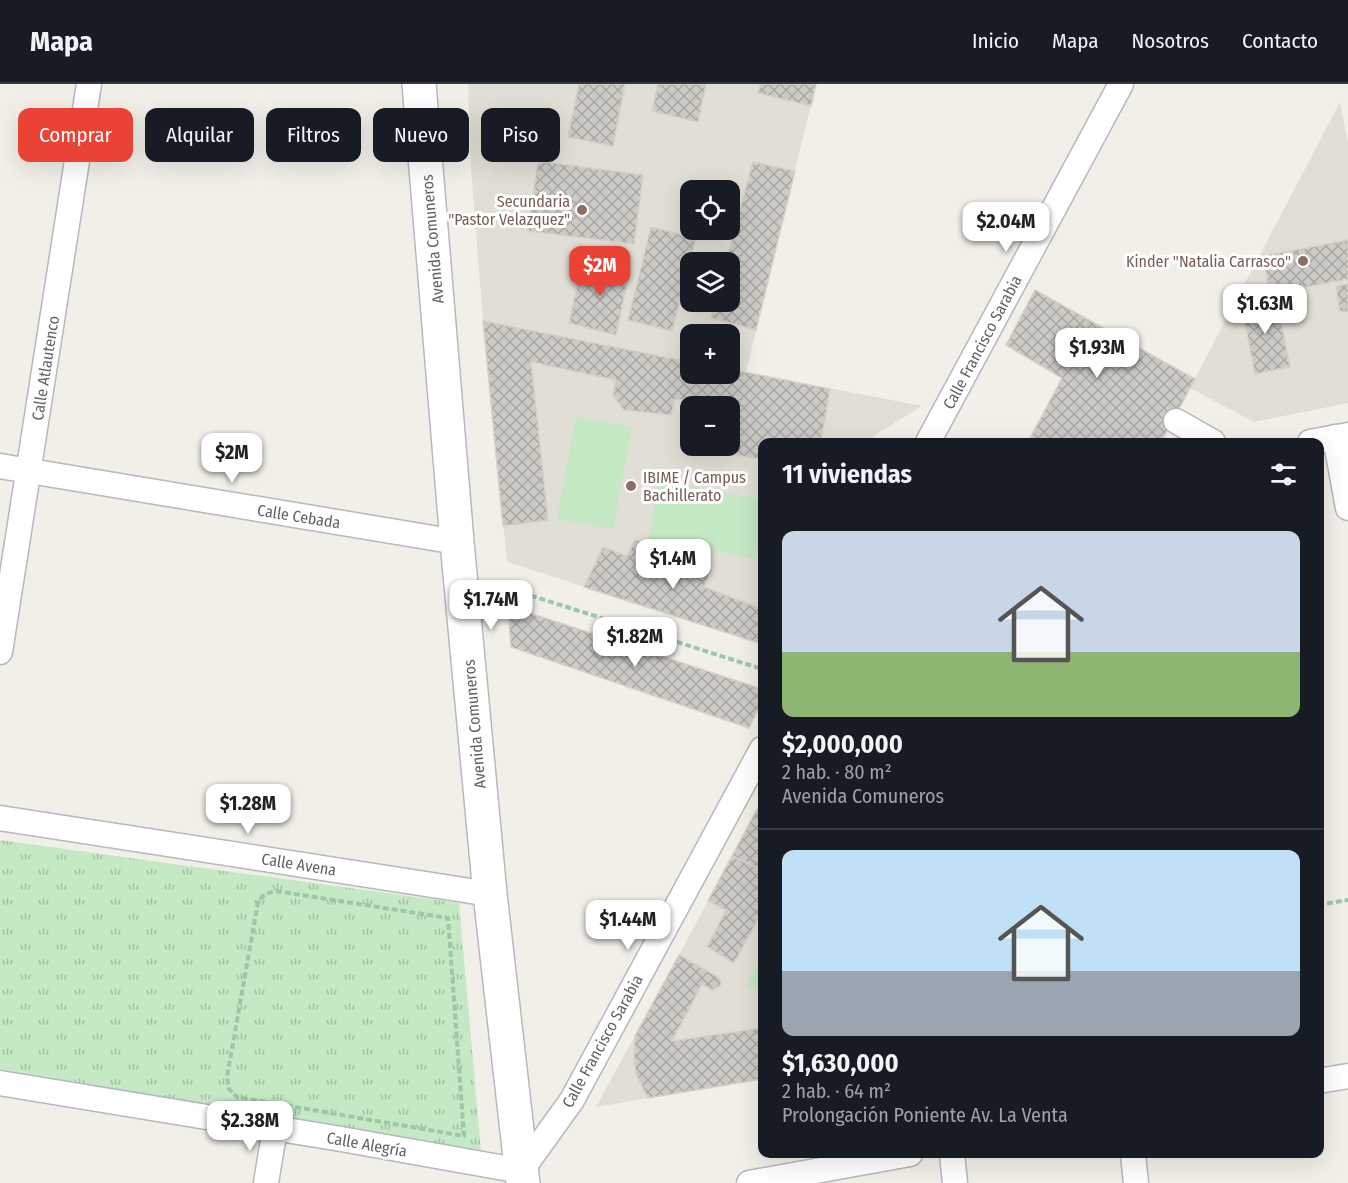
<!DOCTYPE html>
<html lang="es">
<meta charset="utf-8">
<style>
body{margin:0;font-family:"Fira Sans Condensed",sans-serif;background:#242831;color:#f1f3f6;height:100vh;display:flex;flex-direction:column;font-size:22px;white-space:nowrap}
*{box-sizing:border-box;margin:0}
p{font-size:20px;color:#9ea1a6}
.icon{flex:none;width:33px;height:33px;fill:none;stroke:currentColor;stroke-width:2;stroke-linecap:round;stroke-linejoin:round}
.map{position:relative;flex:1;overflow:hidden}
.details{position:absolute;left:758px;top:354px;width:566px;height:720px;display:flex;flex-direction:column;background:#171b24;border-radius:12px;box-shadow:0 6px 24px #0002}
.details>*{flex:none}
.banner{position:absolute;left:18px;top:24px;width:570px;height:54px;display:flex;gap:12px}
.tools{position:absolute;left:680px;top:96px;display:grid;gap:12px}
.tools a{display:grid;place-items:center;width:60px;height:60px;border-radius:12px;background:#171b24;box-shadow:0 6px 24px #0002;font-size:30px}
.price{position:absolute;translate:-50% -51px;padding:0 14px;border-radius:12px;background:#fff;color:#222;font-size:20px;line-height:39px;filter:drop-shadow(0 2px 3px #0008)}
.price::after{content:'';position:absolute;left:50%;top:36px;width:18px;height:14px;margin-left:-9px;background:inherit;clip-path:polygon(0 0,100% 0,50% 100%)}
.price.current{background:#ea4335;color:#fff}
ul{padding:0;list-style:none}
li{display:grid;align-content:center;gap:12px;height:318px;padding:0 24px}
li+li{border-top:2px solid #363941}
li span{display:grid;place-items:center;height:186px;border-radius:12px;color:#555}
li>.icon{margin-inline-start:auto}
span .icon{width:108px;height:108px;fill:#fffc;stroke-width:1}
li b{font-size:26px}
h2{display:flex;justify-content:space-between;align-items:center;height:72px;padding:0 24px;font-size:26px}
.chip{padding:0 21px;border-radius:12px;background:#171b24;box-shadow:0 6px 24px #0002;font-size:21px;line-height:54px}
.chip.current{background:#ea4335;color:#fff}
header{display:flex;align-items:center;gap:36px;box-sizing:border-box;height:84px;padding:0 30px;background:#171b24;border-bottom:2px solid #363941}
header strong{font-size:28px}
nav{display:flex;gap:33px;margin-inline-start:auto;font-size:21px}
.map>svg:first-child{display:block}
</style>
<header>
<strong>Mapa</strong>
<nav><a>Inicio</a><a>Mapa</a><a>Nosotros</a><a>Contacto</a></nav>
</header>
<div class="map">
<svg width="1348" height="1099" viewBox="0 0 1348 1099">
<defs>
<pattern id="park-tufts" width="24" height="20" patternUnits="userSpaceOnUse" patternTransform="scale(1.5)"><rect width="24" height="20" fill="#c5e8c5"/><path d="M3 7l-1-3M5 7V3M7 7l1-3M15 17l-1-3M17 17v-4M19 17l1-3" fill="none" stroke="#a3c0a4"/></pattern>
<pattern id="building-cross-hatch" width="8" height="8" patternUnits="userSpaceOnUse" patternTransform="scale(1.5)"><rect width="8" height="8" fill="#cccac5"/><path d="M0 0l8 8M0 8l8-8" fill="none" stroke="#a9a8a4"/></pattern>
</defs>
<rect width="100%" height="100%" fill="#f1efe8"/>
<g fill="#e1ded6" fill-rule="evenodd">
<path d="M468,0h348l-70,288 176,34 -44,27 -9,9h-107v202l-255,-82 -24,-241 -12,-152zM690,106h39v40h-39zM690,178h39v40h-39zM690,250h39v40h-39zM690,322h39v40h-39z"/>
<polygon points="1340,18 1348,59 1348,319 1254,338 1190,304"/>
<polygon points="762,716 762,995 596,1023 679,871"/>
</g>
<g fill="#c5e8c5">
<polygon points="576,333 632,343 613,445 557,435"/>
<polygon points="659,397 762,415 762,440 756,475 649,455"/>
<polygon points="762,871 762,908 746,900"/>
</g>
<polygon fill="url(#park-tufts)" points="0,756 459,819 481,1067 0,985"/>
<g fill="url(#building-cross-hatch)" stroke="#d6d1c6" stroke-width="1.5">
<polygon points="579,0 625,0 613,62 568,53"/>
<polygon points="658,0 706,0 698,38 652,27"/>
<polygon points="760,0 816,0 811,22 758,9"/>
<polygon points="538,77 643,91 634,160 528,147"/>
<polygon points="753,78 795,87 756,246 711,234 716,218 729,218 729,178 726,178"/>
<polygon points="651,143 696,154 672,247 628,236"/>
<polygon points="1348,156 1348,195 1270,210 1263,172"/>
<polygon points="583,175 630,186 616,251 569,239"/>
<polygon points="1348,200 1348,227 1340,228 1336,202"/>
<polygon points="1035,206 1195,295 1161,358 1028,358 1062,294 1006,261"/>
<polygon points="1276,212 1290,283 1255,290 1241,218"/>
<polygon points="483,237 690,278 690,290 729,290 729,285 830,305 821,358 762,358 762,375 688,364 690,356 690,362 729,362 729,322 697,322 698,319 675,315 671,331 624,326 613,311 616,296 531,278 548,436 503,442"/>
<polygon points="635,456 711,486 704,503 762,525 762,560 584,503 603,463 627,472"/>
<polygon points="508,522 762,605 762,617 749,644 511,563"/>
<polygon points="762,716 762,786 732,772"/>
<polygon points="732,772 762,786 762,828 734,879 707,863 726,826 708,817"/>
<polygon points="679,871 718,893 721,897 720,902 712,906 702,900 672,957 762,944 762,995 648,1014 636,990 634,974 635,952"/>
</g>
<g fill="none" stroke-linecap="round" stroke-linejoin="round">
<g stroke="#b5b8bc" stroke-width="27">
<g id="street">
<polyline points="1176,337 1213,358"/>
<polyline points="1335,353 1348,424"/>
<polyline points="928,358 1121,0"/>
<polyline points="1310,358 1348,351"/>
<polyline points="0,382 457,458"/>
<polyline points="0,568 89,0"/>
<polyline points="0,734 490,810"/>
<polyline points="1318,997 1348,992"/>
<polyline points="0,999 341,1055 521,1087 572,1016 762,665"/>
<polyline points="952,1070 955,1099"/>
<polyline points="1133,1070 1136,1099"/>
<polyline points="266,1099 275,1044"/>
<polyline points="749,1099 910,1070"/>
</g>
</g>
<g stroke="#b6babf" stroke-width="36">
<polyline id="secondary" points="419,0 457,458 490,810 523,1099"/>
</g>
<g stroke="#9cc7a9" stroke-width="4" stroke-dasharray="6 3" stroke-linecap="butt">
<polyline points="488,498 762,585"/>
<polygon points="276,807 448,834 464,1052 237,1013 229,1005 227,993 258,818 265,810"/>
<polyline points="1318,821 1348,816"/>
</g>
<use href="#street" stroke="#fff" stroke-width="24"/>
<use href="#secondary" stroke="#fff" stroke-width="33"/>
</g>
<g fill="#8d6e63" stroke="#fff" stroke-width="2">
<circle cx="582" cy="126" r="6"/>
<circle cx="1303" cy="177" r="6"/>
<circle cx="631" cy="402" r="6"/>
</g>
<g text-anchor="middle" stroke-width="6" stroke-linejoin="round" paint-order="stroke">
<g font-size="16" fill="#785e54" stroke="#fff" text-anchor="end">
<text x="570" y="123">Secundaria<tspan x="570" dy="18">"Pastor Velazquez"</tspan></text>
<text x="1291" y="183">Kinder "Natalia Carrasco"</text>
<text x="643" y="399" text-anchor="start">IBIME / Campus<tspan x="643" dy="18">Bachillerato</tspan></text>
</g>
<g font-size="16" fill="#5f6368" stroke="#fff">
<text transform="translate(432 155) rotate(-95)" y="6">Avenida Comuneros</text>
<text transform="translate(982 258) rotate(-62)" y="6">Calle Francisco Sarabia</text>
<text transform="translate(45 284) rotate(-81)" y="6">Calle Atlautenco</text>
<text transform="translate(299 432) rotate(9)" y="6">Calle Cebada</text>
<text transform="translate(474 640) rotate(-95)" y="6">Avenida Comuneros</text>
<text transform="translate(299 780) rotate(9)" y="6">Calle Avena</text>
<text transform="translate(602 957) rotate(-61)" y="6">Calle Francisco Sarabia</text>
<text transform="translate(367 1060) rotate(10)" y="6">Calle Alegría</text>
</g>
</g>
</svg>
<div class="tools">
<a><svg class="icon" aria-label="locate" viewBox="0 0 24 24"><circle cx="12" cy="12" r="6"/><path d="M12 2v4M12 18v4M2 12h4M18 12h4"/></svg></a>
<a><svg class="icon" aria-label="layers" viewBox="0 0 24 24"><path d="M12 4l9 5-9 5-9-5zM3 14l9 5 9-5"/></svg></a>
<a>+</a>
<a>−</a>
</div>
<b class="price" style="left:1006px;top:169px">$2.04M</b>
<b class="price current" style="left:600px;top:213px">$2M</b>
<b class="price" style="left:1265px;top:251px">$1.63M</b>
<b class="price" style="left:1097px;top:295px">$1.93M</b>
<b class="price" style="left:232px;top:400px">$2M</b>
<b class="price" style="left:673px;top:506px">$1.4M</b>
<b class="price" style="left:491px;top:547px">$1.74M</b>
<b class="price" style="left:635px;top:584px">$1.82M</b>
<b class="price" style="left:248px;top:751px">$1.28M</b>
<b class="price" style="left:628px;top:867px">$1.44M</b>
<b class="price" style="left:250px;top:1068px">$2.38M</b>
<div class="banner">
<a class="chip current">Comprar</a>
<a class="chip">Alquilar</a>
<a class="chip">Filtros</a>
<a class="chip">Nuevo</a>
<a class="chip">Piso</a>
</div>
<section class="details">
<h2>11 viviendas<svg class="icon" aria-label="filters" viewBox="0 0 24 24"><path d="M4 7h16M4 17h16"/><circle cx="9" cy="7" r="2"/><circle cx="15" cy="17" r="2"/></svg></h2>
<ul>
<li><span style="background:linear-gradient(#c9d6e8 65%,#8fb573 0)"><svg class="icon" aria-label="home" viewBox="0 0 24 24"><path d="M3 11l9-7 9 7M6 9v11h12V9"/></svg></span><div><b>$2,000,000</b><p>2 hab. · 80 m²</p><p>Avenida Comuneros</p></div></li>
<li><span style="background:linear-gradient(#bfe0f5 65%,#9aa5b1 0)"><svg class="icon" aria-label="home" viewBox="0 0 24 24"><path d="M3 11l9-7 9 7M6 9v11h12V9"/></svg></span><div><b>$1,630,000</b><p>2 hab. · 64 m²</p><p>Prolongación Poniente Av. La Venta</p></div></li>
</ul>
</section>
</div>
